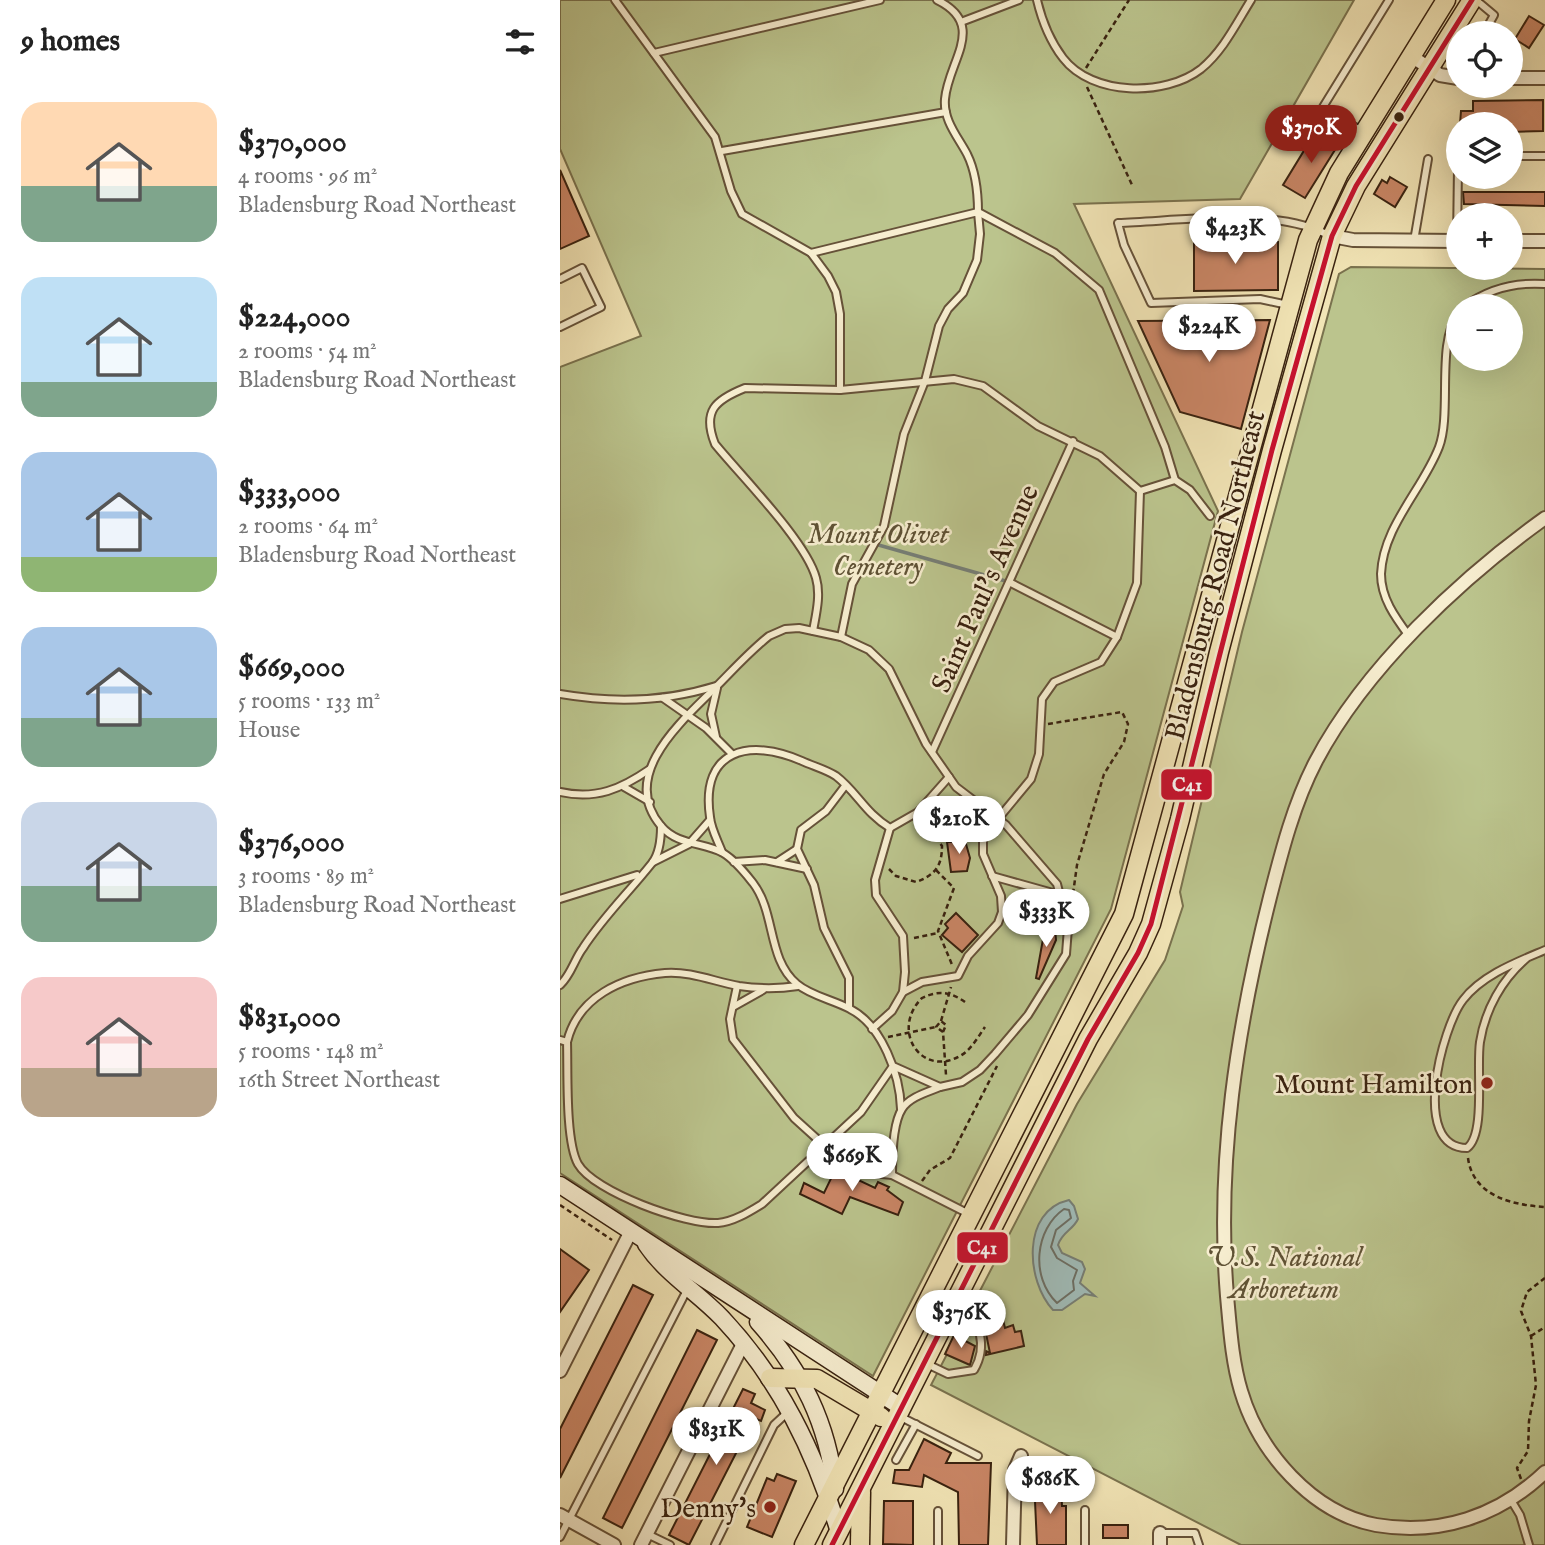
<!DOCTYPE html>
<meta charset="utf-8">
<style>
body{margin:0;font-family:"IM FELL English",serif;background:#f2f2f2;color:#222;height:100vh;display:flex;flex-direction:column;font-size:26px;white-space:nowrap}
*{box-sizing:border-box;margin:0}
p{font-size:23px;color:#767676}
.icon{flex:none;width:38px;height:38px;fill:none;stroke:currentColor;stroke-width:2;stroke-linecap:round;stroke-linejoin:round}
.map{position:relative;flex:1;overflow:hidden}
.panel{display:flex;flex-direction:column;background:#fff;width:560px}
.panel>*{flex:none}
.buttons{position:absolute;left:886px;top:21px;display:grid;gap:14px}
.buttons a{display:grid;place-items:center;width:77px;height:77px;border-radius:50%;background:#fff;box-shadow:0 7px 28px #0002;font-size:35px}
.price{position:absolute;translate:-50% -60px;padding:0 16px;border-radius:24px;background:#fff;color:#222;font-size:23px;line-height:46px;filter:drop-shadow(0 2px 4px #0008)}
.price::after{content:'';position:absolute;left:50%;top:42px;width:21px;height:16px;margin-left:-10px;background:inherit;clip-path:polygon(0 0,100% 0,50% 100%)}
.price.active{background:#8f2418;color:#fff}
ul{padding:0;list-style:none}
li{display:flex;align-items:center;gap:21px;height:175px;padding:0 21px}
li span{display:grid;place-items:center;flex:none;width:196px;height:140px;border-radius:21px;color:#555}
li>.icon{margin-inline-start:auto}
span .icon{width:84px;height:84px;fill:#fffc;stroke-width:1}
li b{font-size:30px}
h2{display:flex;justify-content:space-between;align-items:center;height:84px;padding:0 21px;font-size:30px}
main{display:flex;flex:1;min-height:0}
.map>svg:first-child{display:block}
</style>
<main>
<section class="panel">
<h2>9 homes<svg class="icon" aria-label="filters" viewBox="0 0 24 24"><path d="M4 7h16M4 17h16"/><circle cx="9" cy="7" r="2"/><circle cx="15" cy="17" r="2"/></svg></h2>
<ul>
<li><span style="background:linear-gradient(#ffd9b3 60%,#7fa58c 0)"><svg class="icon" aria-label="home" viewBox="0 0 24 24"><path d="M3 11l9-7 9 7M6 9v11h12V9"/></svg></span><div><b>$370,000</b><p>4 rooms · 96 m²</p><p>Bladensburg Road Northeast</p></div></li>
<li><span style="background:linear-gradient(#bfe0f5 75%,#7fa58c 0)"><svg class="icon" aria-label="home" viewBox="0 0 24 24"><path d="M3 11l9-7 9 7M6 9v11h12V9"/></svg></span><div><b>$224,000</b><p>2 rooms · 54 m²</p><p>Bladensburg Road Northeast</p></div></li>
<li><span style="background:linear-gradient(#a9c7e8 75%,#8fb573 0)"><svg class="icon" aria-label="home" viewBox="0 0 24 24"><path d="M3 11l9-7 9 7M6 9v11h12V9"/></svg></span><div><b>$333,000</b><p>2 rooms · 64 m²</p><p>Bladensburg Road Northeast</p></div></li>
<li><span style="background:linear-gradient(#a9c7e8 65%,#7fa58c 0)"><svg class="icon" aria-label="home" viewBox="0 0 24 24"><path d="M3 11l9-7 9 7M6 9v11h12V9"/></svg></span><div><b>$669,000</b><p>5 rooms · 133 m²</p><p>House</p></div></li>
<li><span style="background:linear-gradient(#c9d6e8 60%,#7fa58c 0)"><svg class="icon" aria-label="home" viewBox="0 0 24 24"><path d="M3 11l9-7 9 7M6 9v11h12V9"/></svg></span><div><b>$376,000</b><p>3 rooms · 89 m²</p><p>Bladensburg Road Northeast</p></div></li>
<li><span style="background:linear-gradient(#f6c9c9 65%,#b9a48a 0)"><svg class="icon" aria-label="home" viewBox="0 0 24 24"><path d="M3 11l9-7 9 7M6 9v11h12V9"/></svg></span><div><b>$831,000</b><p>5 rooms · 148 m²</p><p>16th Street Northeast</p></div></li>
</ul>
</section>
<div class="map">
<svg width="985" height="1545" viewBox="0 0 985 1545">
<rect width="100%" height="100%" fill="#f2e5b6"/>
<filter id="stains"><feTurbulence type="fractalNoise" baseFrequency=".00286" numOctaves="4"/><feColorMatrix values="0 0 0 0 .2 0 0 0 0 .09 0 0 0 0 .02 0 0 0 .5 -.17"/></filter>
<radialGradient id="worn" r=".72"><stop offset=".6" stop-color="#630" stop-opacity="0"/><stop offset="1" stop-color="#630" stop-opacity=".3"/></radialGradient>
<g fill="#bbc48d" stroke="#7a724e" stroke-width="2" fill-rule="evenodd">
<polygon points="0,0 794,0 680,199 514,204 658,511 551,909 313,1376 0,1173 0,367 81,336 0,149"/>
<path d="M791,267l194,2v1276h-304l-310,-160 146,-281 88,-144 18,-54 -3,-14 62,-260 97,-358zM898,306h52v53h-52z"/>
</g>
<path fill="#a0bcb9" stroke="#767e75" stroke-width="2" d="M509,1200l5,6 4,13c-5,11 -16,13 -20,26l4,8 20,9 3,7 -5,14 15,13 -10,-2 -23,16h-9c-27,-29 -32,-99 16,-110z"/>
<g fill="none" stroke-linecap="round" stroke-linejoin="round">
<path stroke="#6c6e64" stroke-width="2" d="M504,1209l5,1 2,8 -15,12 -5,17 6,11 20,12 -4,11 1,9 -17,13c-27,-26 -22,-74 7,-94z"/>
<polyline stroke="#767e75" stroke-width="3.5" points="315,544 449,582"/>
</g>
<g fill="#ca8666" stroke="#38210f" stroke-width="2">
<polygon points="969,16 984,25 969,48 955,39"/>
<polygon points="983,100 983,131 950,132 950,124 900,124 901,111 913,111 913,101"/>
<polygon points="756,131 778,145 745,198 723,185"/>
<polygon points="0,170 29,236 0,249"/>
<polygon points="830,177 847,187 835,207 814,194 822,180 827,183"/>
<polygon points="903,192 985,192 985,206 904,204"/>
<polygon points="634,238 661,238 661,242 718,242 718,290 634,291"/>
<polygon points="710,320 681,429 620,412 578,321"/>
<polygon points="404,837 410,858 407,871 391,872 387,842 399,842"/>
<polygon points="396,913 418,935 402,952 382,935 388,928 385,924"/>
<polygon points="485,928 495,928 496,940 479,979 476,978"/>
<polygon points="278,1164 297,1174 296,1179 315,1188 318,1182 329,1187 327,1190 343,1202 338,1215 290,1197 282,1214 240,1194 244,1183 264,1193"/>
<polygon points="0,1249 29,1270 0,1312"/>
<polygon points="73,1285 93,1295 0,1478 0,1429"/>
<polygon points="443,1320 445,1328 453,1325 455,1332 461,1331 464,1346 426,1355 426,1351 430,1353 424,1324"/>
<polygon points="137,1330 157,1340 62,1528 43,1518"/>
<polygon points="394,1335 415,1346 410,1365 385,1354"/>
<polygon points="183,1389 195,1394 191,1403 205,1410 201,1421 194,1418 129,1545 109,1535"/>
<polygon points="364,1439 391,1453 386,1463 431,1463 428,1545 399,1545 398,1492 364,1475 362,1487 333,1483 335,1470 349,1470"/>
<polygon points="217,1474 236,1481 212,1537 187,1527 207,1478 214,1481"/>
<polygon points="501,1487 502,1506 506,1506 506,1545 477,1545 475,1501 470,1501 470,1488"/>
<polygon points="324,1501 353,1501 353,1545 323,1544"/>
<rect x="543" y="1525" width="25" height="13"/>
</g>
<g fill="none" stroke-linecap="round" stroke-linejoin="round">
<g stroke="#665239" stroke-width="10">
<g id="lane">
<polyline points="55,0 155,137 171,191 182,214 251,253 268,276 276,292 280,314 280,390"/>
<path d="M377,0c51,25 11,61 8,99 -2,21 13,38 22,55 9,18 11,38 11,58l77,41 44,37 66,157 10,33"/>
<path d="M477,0c5,21 13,41 26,58 29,38 102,39 138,11 22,-18 35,-45 50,-69"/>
<polyline points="916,0 934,15 924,33"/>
<polyline points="401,22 459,0"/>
<polyline points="94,53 320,0"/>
<polyline points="803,132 763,107 829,0"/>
<polyline points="162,151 386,112"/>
<polyline points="950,156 985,156"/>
<polyline points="854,241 868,159"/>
<polyline points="897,241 898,167"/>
<polyline points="251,253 418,212 420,234 417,260 403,293 388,309 379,326 365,381 344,434 324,526 292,584 281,637"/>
<polyline points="0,279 22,268 41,307 0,327"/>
<path d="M728,305l-28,-6 -109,4 -27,-58 -6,-22c62,-2 158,-17 212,13"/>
<path d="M905,306c23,-17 51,-24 80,-22"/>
<polyline points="580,491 615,480 630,490 650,516"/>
<polyline points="451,583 557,637"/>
<path d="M253,631c3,-17 8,-36 3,-53 -10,-37 -75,-102 -101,-134 -13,-33 0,-44 30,-56l95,2 114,-11 29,7 55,40 62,30 40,35"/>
<path d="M849,636c-14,-19 -28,-38 -28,-62 2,-48 42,-85 58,-127 13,-34 -3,-105 19,-132"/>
<path d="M0,694c52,9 105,8 156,-8"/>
<polyline points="103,698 146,728 172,754"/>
<polyline points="156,737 151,714 157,688"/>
<polyline points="372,752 513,441"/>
<polyline points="285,786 266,811 241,830 237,849 254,885 264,928 289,978 289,1007"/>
<polyline points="64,787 90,802"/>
<path d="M0,792c36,8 61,-3 90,-23"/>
<polyline points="330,828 358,812 389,777"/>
<path d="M162,852c-4,-11 -11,-23 -12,-35 -10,-68 40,-79 92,-56 11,5 25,9 34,15 21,16 29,37 54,52"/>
<polyline points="93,862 129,844 150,820"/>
<polyline points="174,862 205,860 247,869"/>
<polyline points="217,862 237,849"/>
<polyline points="432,876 500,895"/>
<polyline points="0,899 77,875"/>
<path d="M967,958c-25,21 -42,52 -47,84 -4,26 6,92 -13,106 -57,0 -25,-121 -4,-148 19,-25 54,-38 82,-50"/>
<path d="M0,985c11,-10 14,-25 23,-37 20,-31 47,-57 69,-85 8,-10 9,-25 9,-37"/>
<polyline points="177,986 170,1019 173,1039 234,1118 266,1147 313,1173 332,1175 411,1215"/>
<polyline points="343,992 362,982 398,976 408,956 438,923 442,912 441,896 423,854 423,820 442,814 471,779 479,754 482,699 494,682 541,662 557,637 577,583 580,491"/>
<polyline points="173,1007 203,990"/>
<polyline points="312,1029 332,1011 343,992 345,972 343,936 316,895 315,880 330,828"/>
<path d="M0,1040l7,2c1,27 -2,99 11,122 16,28 108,61 140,59 15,-1 31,-11 44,-19l99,-92 32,-46 47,21 22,-5 18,-12 15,-16 33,-39 38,-61 2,-26 -11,-44 -51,-59 -50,-38 -30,-43 -37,-75 -20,-19 -28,-13 -42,-9 -14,1 -16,7c-20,16 -36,34 -54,52 -33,33 -97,87 -54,138 17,20 43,16 62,27 12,7 22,20 30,30 23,30 14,76 44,101 14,12 37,16 53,25 32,16 50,66 51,100"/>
<path d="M7,1042c11,-45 54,-65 98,-69 26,-2 50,9 74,13 21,3 39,3 59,0"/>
<path d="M332,1175c0,-17 1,-52 10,-66 7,-12 26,-17 38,-22"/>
<path d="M365,1363l23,11 26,-4c13,-22 8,-53 -17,-66"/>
<polyline points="339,1416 418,1456"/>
<polyline points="336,1460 356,1424"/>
<polyline points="951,1500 960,1515 969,1545"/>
<polyline points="600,1533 635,1533 639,1545"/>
<polyline points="87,1534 110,1545"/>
<polyline points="0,1537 127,1290"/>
<polyline points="155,1545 214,1425 229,1411"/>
<polyline points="378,1545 378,1511"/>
<polyline points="525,1545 525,1510"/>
</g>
</g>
<g stroke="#665239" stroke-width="16">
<g id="street">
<polyline points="851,56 880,75 898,78"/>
<polyline points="950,78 985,78"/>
<polyline points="772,236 793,240 898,241"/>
<polyline points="950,241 985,241"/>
<path d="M985,518c-85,61 -180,150 -229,243 -22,42 -34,89 -46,136 -33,131 -54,264 -43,399 3,32 5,65 14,95 18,61 71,122 135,134 64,11 123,-9 169,-53"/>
<polyline points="0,1371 70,1233"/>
<polyline points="0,1515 54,1545"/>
<polyline points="81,1545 184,1342"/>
<polyline points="453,1545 455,1470 461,1456"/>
<polyline points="600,1545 600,1533"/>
</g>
</g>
<g stroke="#38210f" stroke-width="19">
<g id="secondary">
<polyline points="0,1185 341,1407"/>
<path d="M86,1244c20,30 51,48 76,74 58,62 93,134 117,214"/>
<path d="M198,1322c44,49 70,102 77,167"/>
</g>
</g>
<g stroke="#38210f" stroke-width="21">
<g id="primary">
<polyline points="210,1378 257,1379 321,1417"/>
<polyline points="244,1545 564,914 748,240 779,173 886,0"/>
<polyline points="272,1545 528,1039 578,953 591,924 620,819 659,652 712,450 772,236 796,186 912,0"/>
<polyline points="300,1545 301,1492"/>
</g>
</g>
<g stroke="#38210f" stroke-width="2.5" stroke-dasharray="5 3.5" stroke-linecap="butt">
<polyline points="526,68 569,0"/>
<polyline points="527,87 573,187"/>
<polyline points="488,724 562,712 568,724 564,742 544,774 517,865 512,901"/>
<path d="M329,869l7,7 20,6c19,-7 26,-16 26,-36l-12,-16 -14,-6"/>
<polyline points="376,870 394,888 378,931 393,967"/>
<polyline points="354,938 378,933"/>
<path d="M405,1002c-14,-10 -27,-12 -43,-4 -32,32 -1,80 38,58 11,-6 18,-19 25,-29"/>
<polyline points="381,1021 391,987"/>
<polyline points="383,1032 376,1027 381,1021 386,1025 383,1032 386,1075"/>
<polyline points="328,1037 376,1027"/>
<path d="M908,1158c5,38 44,47 77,49"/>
<polyline points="362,1181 370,1170 390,1158 437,1066"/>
<polyline points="0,1205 52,1240"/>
<polyline points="971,1336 985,1327"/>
<polyline points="961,1479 957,1468 968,1451 969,1421 976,1385 971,1336 961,1311 967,1292 985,1278"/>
</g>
<use href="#lane" stroke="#f7eed0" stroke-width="6"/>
<use href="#street" stroke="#f7eed0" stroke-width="12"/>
<use href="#secondary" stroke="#f7eed0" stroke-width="16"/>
<use href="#primary" stroke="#f2e5b6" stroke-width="18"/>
<g stroke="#f7eed0" stroke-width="10">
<polyline id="bus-1" points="272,1545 528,1039 578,953 591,924 712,450 772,236 796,186 912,0"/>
</g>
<use href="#bus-1" stroke="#c8102e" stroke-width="5"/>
</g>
<circle fill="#38210f" stroke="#f7eed0" stroke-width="2.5" cx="839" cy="117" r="6"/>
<g fill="#8f2418" stroke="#f7eed0" stroke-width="2.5">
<circle cx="927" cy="1083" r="7"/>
<circle cx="210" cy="1507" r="7"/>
</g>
<g text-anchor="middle" stroke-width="5" stroke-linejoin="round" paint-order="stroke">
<g font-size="28" font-style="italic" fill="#5f5235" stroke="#f7eed0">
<text x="318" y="543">Mount Olivet<tspan x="318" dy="32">Cemetery</tspan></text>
<text x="724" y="1266">U.S. National<tspan x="724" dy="32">Arboretum</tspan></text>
</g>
<g font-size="28" fill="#38210f" stroke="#f7eed0">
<text transform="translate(654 575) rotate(-76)" y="10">Bladensburg Road Northeast</text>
<text transform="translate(424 588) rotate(-66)" y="10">Saint Paul's Avenue</text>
</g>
<g font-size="28" fill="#38210f" stroke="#f7eed0" text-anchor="end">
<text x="913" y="1093">Mount Hamilton</text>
<text x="196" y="1517">Denny's</text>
</g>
</g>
<g stroke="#f7eed0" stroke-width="2.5">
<rect x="600" y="768" width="53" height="33" rx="7" fill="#c8102e"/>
<rect x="396" y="1231" width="53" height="33" rx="7" fill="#c8102e"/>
</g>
<g font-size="19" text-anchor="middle" font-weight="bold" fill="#fff">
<text x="627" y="791">C41</text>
<text x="422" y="1254">C41</text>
</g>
<rect width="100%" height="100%" filter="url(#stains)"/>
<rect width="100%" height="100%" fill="url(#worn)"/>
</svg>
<div class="buttons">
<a><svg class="icon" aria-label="locate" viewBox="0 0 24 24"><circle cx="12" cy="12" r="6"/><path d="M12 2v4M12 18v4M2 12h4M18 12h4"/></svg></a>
<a><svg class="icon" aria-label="layers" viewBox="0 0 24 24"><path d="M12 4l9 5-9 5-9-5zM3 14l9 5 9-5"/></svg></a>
<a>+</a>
<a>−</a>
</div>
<b class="price active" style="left:751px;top:165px">$370K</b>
<b class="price" style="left:675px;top:266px">$423K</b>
<b class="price" style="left:649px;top:364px">$224K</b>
<b class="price" style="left:399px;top:856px">$210K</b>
<b class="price" style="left:486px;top:949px">$333K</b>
<b class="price" style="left:292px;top:1193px">$669K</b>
<b class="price" style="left:401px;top:1350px">$376K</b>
<b class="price" style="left:156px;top:1467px">$831K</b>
<b class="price" style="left:490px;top:1516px">$686K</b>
</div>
</main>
